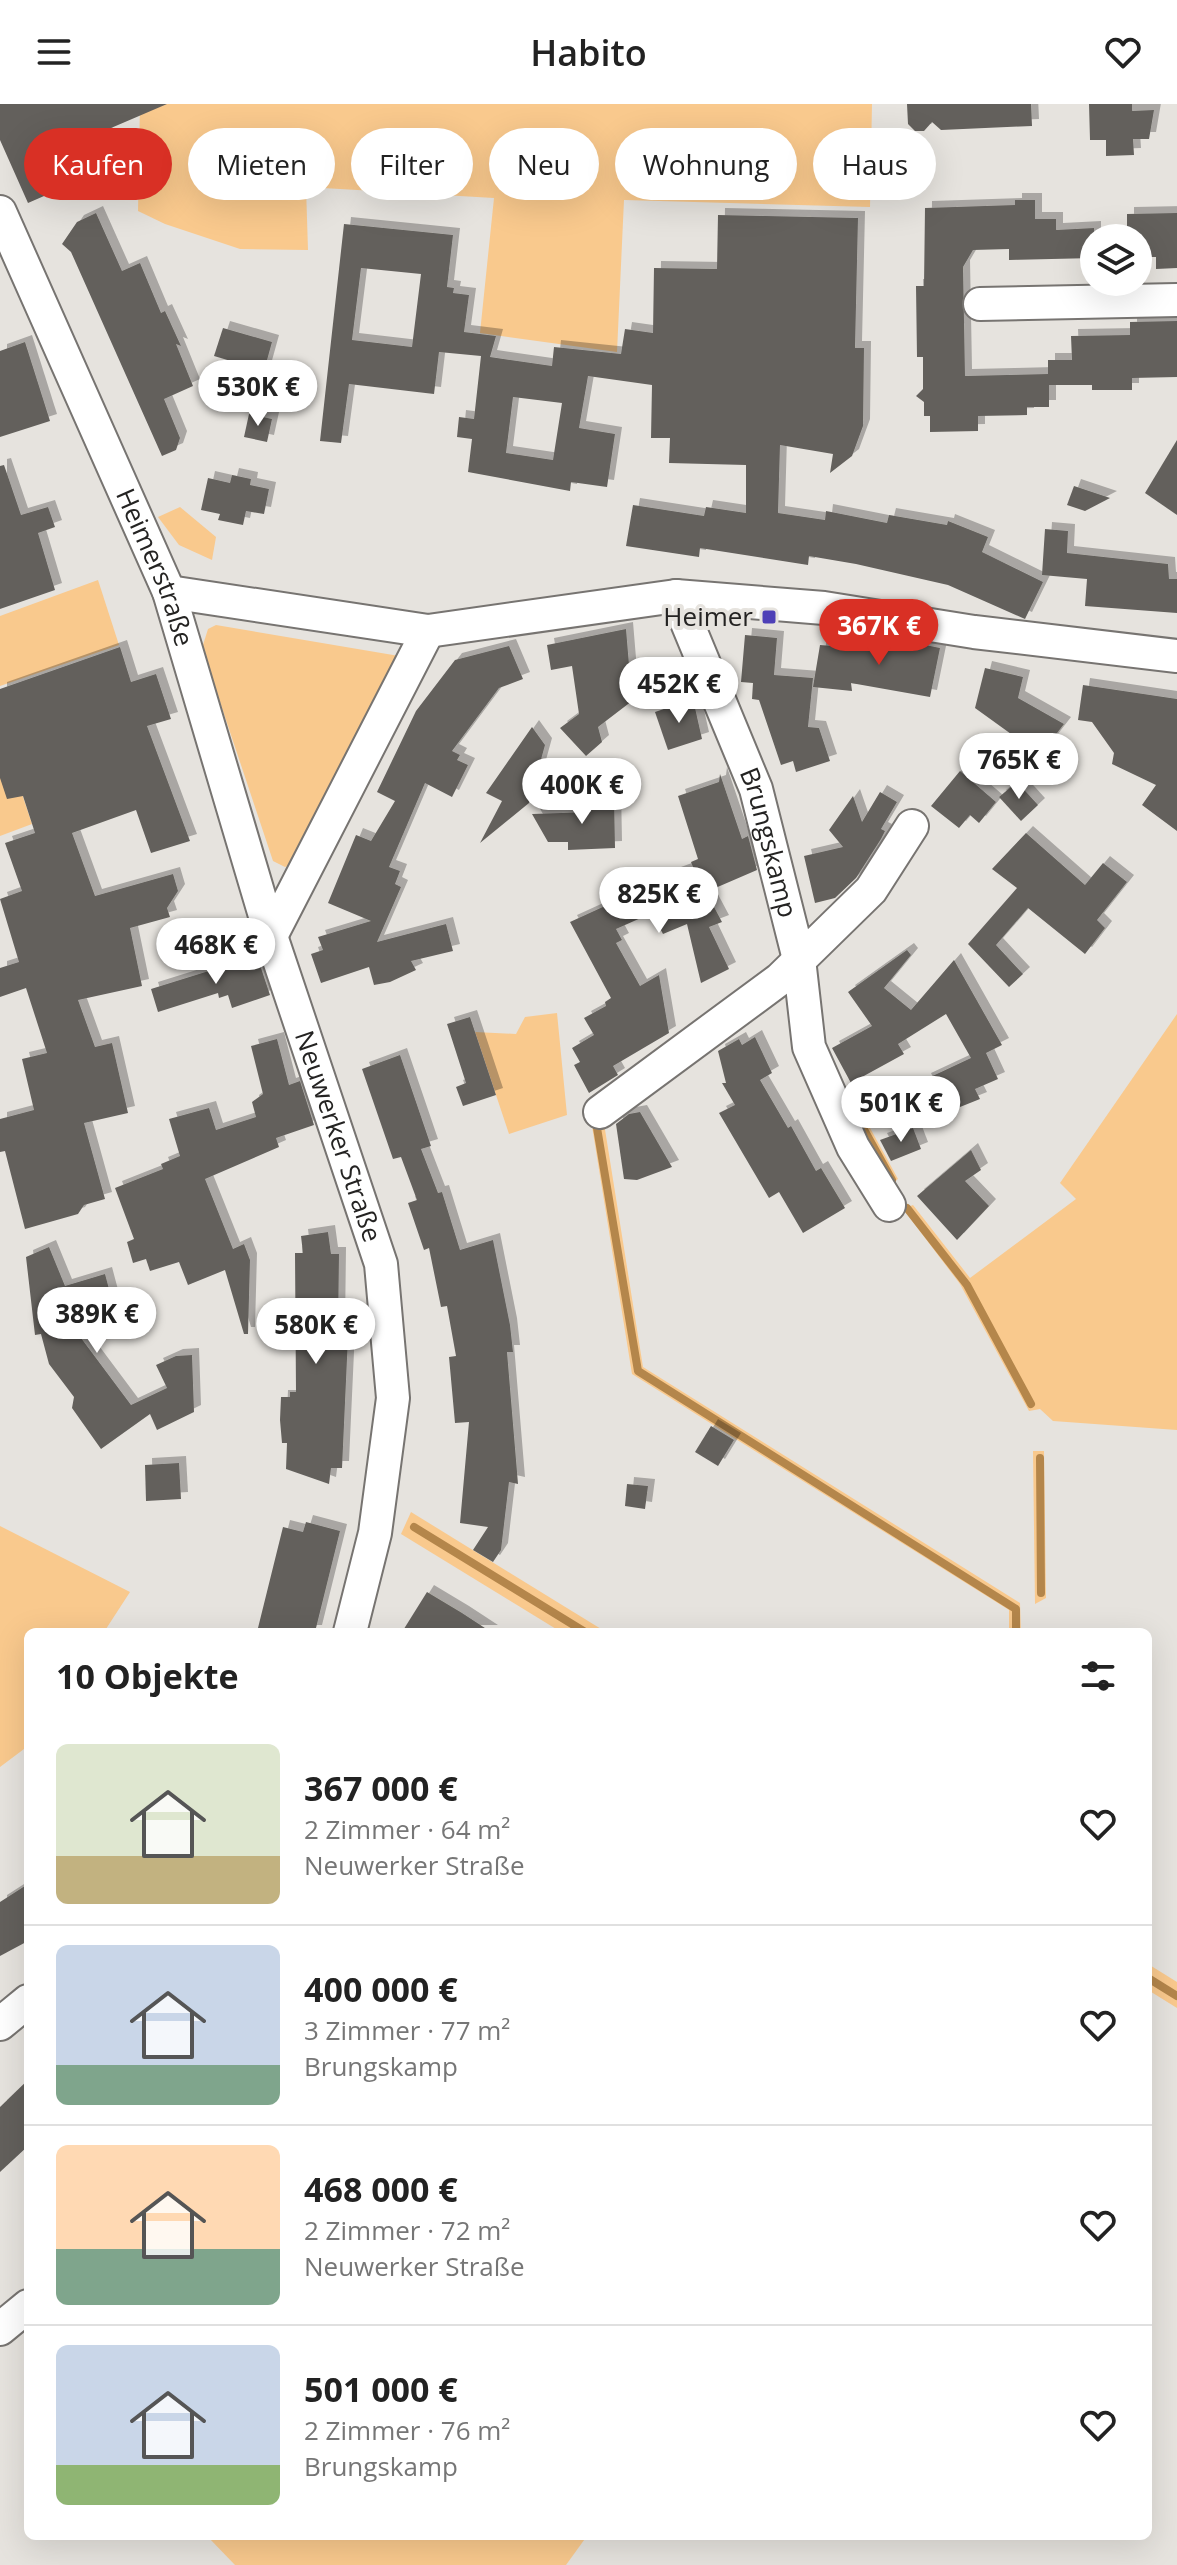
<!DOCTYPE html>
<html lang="de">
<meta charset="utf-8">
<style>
body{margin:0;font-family:"Open Sans",sans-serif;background:#f2f2f2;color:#222;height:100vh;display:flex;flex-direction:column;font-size:30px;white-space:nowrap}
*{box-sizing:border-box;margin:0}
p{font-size:26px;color:#767676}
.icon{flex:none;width:44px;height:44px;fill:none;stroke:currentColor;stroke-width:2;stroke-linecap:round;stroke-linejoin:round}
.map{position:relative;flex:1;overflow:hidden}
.sheet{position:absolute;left:24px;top:1524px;width:1128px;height:912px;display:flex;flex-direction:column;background:#fff;border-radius:12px;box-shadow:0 8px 32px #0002}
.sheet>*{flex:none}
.hud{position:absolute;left:24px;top:24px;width:1130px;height:72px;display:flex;gap:16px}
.controls{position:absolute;left:1080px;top:120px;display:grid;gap:16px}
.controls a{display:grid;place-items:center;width:72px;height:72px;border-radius:50%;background:#fff;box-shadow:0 8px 32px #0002;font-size:40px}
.price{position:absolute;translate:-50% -68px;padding:0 18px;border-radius:28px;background:#fff;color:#222;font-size:26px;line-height:52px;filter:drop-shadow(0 2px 4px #0008)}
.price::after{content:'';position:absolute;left:50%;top:48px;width:24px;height:18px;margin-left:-12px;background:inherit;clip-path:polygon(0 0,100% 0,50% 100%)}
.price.selected{background:#d93025;color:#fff}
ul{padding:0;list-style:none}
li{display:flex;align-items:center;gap:24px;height:200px;padding:0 32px}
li+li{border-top:2px solid #e0e0e0}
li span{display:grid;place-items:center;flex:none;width:224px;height:160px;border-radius:12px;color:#555}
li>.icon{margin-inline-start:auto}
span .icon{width:96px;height:96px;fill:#fffc;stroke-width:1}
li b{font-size:34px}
h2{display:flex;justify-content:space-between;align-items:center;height:96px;padding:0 32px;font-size:34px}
.tag{padding:0 28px;border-radius:36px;background:#fff;box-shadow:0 8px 32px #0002;font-size:28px;line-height:72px}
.tag.selected{background:#d93025;color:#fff}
header{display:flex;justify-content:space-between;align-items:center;height:104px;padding:0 32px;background:#fff;font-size:36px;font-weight:600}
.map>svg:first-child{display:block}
</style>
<header><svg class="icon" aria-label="menu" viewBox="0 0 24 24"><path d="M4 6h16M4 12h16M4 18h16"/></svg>Habito<svg class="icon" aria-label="heart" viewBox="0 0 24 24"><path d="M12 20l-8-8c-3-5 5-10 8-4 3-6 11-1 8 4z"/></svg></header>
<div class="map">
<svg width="1177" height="2461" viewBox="0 0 1177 2461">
<defs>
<filter id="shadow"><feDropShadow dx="7" dy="-7" stdDeviation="0" flood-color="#0004"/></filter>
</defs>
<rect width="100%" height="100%" fill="#e6e3de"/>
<g fill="#f9c98d">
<polygon points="140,0 872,0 870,103 624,96 617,248 480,229 494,94 306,83 308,146 240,145 165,120 138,107"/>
<polygon points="180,403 216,433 212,456 179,441 158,413"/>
<polygon points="98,476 119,541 0,582 0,512"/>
<polygon points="216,521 399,552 303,756 285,763 273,757 202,544 208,525"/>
<polygon points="0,624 32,720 0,732"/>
<polygon points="557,909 567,1011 509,1030 475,928 516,930 525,913"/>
<polygon points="1177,910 1177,1326 1053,1317 1040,1305 1029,1307 960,1180 903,1105 913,1101 970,1174 1076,1095 1060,1079"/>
<polygon points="859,1004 898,1075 888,1081 850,1010"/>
<polygon points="603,1013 643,1263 1020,1499 1021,1528 1009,1528 1009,1506 632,1270 591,1016"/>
<polygon points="1033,1347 1044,1347 1046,1494 1035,1500"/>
<polygon points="411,1408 606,1528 561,1528 401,1430"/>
<polygon points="0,1422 130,1488 104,1528 28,1528 28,1642 0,1663"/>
<polygon points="1148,1860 1177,1878 1177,1904 1148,1886"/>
<polygon points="207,2432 587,2432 566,2461 235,2461"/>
</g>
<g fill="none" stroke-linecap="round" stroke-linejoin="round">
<g stroke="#b4864b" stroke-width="8">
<polyline points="857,1013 892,1076"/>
<polyline points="597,1024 638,1267 1016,1505 1016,1528"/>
<polyline points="907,1104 967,1181 1031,1300"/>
<polyline points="1040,1354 1041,1489"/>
<polyline points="414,1423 585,1528"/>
<polyline points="1148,1874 1177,1892"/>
</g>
</g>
<g fill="#63605c" fill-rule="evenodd" filter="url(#shadow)">
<polygon points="0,0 167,0 104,27 111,44 60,66 67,82 28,99 0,36"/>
<polygon points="907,0 1031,0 1032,22 941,26 932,18 924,27 915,27 908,20"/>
<polygon points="1089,0 1132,0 1132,7 1154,6 1149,35 1133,35 1134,51 1106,52 1106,36 1090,36"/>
<polygon points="1015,96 1035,96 1035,115 1056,115 1056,126 1094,124 1094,154 1009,156 1009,145 973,146 963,163 965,272 1048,270 1048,256 1072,256 1071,232 1130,231 1130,218 1177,217 1177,273 1132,274 1132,286 1092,286 1092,281 1049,281 1049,303 1027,303 1027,311 978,312 978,327 930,328 930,312 924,312 924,298 916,292 923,285 923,253 917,253 916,182 924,182 925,104 1015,101"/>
<polygon points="96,109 122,167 140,159 161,209 165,207 181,242 176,240 193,282 164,295 180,334 176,346 162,352 71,148 62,140 77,118"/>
<polygon points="1177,109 1177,164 1156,165 1156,153 1138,153 1138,134 1127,134 1127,110"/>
<path d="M718,111l140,3 -3,130h9l-1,78 -11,30 -22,17 3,-19 -53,-9 -2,68 47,7 1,-9 61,12 2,-8 58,10 1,-4 40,16 -6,15 61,30 -18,37 -77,-34 -92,-21 -47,-8 -1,9 -108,-17 -1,9 -73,-11 7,-41 71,11 2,-9 40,6v-48l-77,-2 1,-25h-19l1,-53 -64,-9 -9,52 36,6 -8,53 -36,-5 -1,9 -102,-19 4,-33 -15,-2 2,-20 15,2 7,-63 -42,-4 -5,42 -85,-10 -8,59 -21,-2 24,-217 109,11 -6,52 7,1 -1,5 16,2 -5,37 32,4 -6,21 62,9 2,-19 67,7 4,-25 28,4 1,-65 63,1zM361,164l60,6 -9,73 -60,-7zM513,293l49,6 -9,57 -47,-7z"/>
<polygon points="223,224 272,238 264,267 214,252"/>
<polygon points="25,238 50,317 0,333 0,247"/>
<polygon points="249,310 272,315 267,338 244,333"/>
<polygon points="1177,336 1177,411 1145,389"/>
<polygon points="4,361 21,411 48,403 55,423 38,429 55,486 0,505 0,362"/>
<polygon points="232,371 251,375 250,381 269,385 264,410 246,407 243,421 218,416 220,410 201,406 208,374 230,379"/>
<polygon points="1074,382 1110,394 1085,407 1067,401"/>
<polygon points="1045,425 1068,427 1067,449 1168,460 1169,475 1177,475 1177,509 1085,502 1087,475 1042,471"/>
<polygon points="626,525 632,597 598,623 602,638 586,652 560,624 579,610 572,562 551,566 547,541"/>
<polygon points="745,531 777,534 774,571 813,574 808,623 819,624 830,657 796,668 793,657 781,661 759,596 752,595 753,579 741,578"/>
<polygon points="891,534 940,544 930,593 851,579 852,587 813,583 820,541 868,545 869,536 890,538"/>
<polygon points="509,542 523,575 499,584 452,647 460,651 457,656 468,661 452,693 425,679 389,763 400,767 395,780 401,783 377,838 446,820 453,847 411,857 416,866 390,878 374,881 369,863 321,879 311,850 323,846 318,833 371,817 328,799 356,731 371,737 395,697 377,688 416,607 455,556"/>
<polygon points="120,543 131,578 156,570 171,615 147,622 190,737 151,749 136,706 72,729 95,792 173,770 178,787 167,804 170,813 130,824 142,882 78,896 95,943 112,939 128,1009 84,1019 105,1095 84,1101 78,1110 25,1125 5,1047 0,1048 0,1015 34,1006 22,955 47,949 26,884 0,893 0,864 19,858 0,795 22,787 5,739 35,729 23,692 7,695 0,674 0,585"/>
<polygon points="985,564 1023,573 1018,594 1064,620 1040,651 975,604"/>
<polygon points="1083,581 1177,595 1177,727 1142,701 1156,681 1112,660 1114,649 1092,618 1078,616"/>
<polygon points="693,595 702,635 668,646 655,608"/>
<polygon points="532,623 545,641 529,699 480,739 502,697 486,689"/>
<polygon points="960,667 996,698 979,719 970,711 959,724 931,702"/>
<polygon points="720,670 742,735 748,732 757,766 706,788 722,818 709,823 729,865 701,879 687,820 663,830 652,809 616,825 622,836 616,839 640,882 659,871 669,929 613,962 618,971 589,989 574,961 580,958 572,944 594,931 584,914 606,902 605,898 611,894 570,818 605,802 603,798 617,791 693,763 691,758 698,755 678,692 719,678"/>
<polygon points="1017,678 1038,701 1021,717 999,693"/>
<polygon points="880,688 897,698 881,725 885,727 881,735 856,774 835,794 815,799 804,752 843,743 829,726 853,692 862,718"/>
<polygon points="614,692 615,744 568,746 568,738 548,738 532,710 591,708 591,693"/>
<polygon points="1026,729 1085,781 1103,759 1127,778 1097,816 1105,824 1085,850 1028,804 996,841 1023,870 1009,883 968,840 1017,784 992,765"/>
<polygon points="907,846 911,851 884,884 911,906 954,856 1002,941 986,949 998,975 975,985 980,995 940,1011 924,976 971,954 946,910 898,940 904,950 851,979 832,944 872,922 848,888"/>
<polygon points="257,852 270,891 232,904 228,891 219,894 218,889 158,908 151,885"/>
<polygon points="470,913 496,991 463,1002 456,983 466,979 447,920"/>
<polygon points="755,933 772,969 760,976 788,1024 791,1022 816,1067 821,1064 845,1104 803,1129 779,1088 769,1094 719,1009 735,1001 722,979 726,979 718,947 739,935 742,941"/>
<polygon points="277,935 289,981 300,977 314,1021 276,1034 279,1043 205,1075 233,1145 244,1140 250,1156 248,1230 244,1230 225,1166 188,1181 179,1158 150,1167 146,1155 133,1159 127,1138 134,1135 115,1084 163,1065 161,1060 180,1052 169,1015 209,1004 216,1026 256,1013 252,998 263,990 251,942"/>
<polygon points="400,951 431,1042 421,1045 438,1089 442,1088 460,1146 493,1136 510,1221 513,1248 507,1248 518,1380 509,1378 501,1446 493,1458 473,1446 488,1423 460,1419 469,1318 455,1319 449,1253 456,1252 447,1202 441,1203 429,1144 424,1146 408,1099 417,1096 401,1053 393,1055 362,965"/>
<polygon points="640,1008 672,1063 637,1076 624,1075 616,1020 629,1010"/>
<polygon points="913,1024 921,1045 891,1057 880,1036"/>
<polygon points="971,1046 981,1066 965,1077 989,1102 957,1136 917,1092"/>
<polygon points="328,1128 331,1150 339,1150 338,1230 348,1233 342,1364 331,1364 329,1380 286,1365 287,1339 282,1339 280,1316 281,1293 290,1293 290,1288 296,1288 295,1149 303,1149 301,1132"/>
<polygon points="49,1143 65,1182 105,1170 118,1219 78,1230 131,1301 167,1284 156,1261 176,1252 192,1251 194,1308 157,1326 150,1310 101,1345 72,1304 74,1293 49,1260 41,1230 35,1231 26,1153"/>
<polygon points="711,1322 734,1336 718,1362 695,1348"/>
<polygon points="179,1359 181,1395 146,1397 145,1361"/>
<polygon points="627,1380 648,1382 645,1405 625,1402"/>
<polygon points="306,1418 340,1427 315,1528 257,1528 283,1423 303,1428"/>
<polygon points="427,1488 462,1509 491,1528 402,1528"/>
<polygon points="28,1780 28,1837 0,1852 0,1798"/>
<polygon points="28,1976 28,2042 0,2068 0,2003"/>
</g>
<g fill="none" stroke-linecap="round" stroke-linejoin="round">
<g stroke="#777471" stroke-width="36">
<g id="minor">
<path id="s1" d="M0,108l169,380 102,344 110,328 12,134 -18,135 -25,99"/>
<polyline points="980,200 1177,196"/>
<polyline points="169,488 428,527 676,492 824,504 974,528 1177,552"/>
<path id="s2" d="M676,492l80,193 43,170 10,88 44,100 36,58"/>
<polyline points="271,832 428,527"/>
<polyline points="600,1008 780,875 871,786 912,722"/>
<polyline points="0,1920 28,1897"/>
<polyline points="0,2225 28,2202"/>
</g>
</g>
<use href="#minor" stroke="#fff" stroke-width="32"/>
</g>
<rect fill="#4e40b7" stroke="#e6e3de" stroke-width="3" x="761" y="505" width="16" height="16" rx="4"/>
<g text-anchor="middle" stroke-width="8" stroke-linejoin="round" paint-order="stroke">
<g font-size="26" fill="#242322" stroke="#e6e3de">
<text dy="9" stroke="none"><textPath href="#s1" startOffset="388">Heimerstraße</textPath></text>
<text dy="9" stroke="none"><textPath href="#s2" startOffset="264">Brungskamp</textPath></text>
<text dy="9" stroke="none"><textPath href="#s1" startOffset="986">Neuwerker Straße</textPath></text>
</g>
<g font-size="26" fill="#242322" stroke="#e6e3de" text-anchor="end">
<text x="753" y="522">Heimer</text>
</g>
</g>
</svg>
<div class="controls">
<a><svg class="icon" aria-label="layers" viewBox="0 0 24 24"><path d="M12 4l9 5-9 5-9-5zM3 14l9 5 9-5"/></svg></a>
</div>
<b class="price" style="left:258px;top:324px">530K €</b>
<b class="price selected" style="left:879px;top:563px">367K €</b>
<b class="price" style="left:679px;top:621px">452K €</b>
<b class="price" style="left:1019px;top:697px">765K €</b>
<b class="price" style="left:582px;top:722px">400K €</b>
<b class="price" style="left:659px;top:831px">825K €</b>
<b class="price" style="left:216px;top:882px">468K €</b>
<b class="price" style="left:901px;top:1040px">501K €</b>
<b class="price" style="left:97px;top:1251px">389K €</b>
<b class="price" style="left:316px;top:1262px">580K €</b>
<div class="hud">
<a class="tag selected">Kaufen</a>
<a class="tag">Mieten</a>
<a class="tag">Filter</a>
<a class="tag">Neu</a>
<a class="tag">Wohnung</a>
<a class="tag">Haus</a>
</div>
<section class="sheet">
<h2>10 Objekte<svg class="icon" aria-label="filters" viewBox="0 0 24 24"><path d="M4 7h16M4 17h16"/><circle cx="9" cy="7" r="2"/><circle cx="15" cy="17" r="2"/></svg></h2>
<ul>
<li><span style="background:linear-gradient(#dfe7d0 70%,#c2b280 0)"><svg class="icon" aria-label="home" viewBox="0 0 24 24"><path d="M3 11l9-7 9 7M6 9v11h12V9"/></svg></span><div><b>367 000 €</b><p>2 Zimmer · 64 m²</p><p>Neuwerker Straße</p></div><svg class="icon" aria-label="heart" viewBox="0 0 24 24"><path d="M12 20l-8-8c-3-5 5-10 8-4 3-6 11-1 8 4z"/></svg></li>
<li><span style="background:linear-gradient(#c9d6e8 75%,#7fa58c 0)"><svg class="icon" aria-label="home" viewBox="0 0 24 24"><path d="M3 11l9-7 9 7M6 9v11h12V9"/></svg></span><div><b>400 000 €</b><p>3 Zimmer · 77 m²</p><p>Brungskamp</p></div><svg class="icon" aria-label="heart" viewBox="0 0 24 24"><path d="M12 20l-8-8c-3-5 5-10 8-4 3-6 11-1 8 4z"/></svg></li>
<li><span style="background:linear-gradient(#ffd9b3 65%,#7fa58c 0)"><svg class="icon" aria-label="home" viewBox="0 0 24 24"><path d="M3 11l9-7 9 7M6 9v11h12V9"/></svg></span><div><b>468 000 €</b><p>2 Zimmer · 72 m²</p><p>Neuwerker Straße</p></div><svg class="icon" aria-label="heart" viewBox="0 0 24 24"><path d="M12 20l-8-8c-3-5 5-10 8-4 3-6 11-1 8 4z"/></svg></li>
<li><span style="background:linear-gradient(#c9d6e8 75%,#8fb573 0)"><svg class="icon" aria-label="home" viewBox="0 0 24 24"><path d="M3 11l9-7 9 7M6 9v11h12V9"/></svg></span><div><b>501 000 €</b><p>2 Zimmer · 76 m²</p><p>Brungskamp</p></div><svg class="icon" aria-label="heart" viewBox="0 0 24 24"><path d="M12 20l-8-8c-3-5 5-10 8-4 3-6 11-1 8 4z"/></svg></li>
</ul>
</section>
</div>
